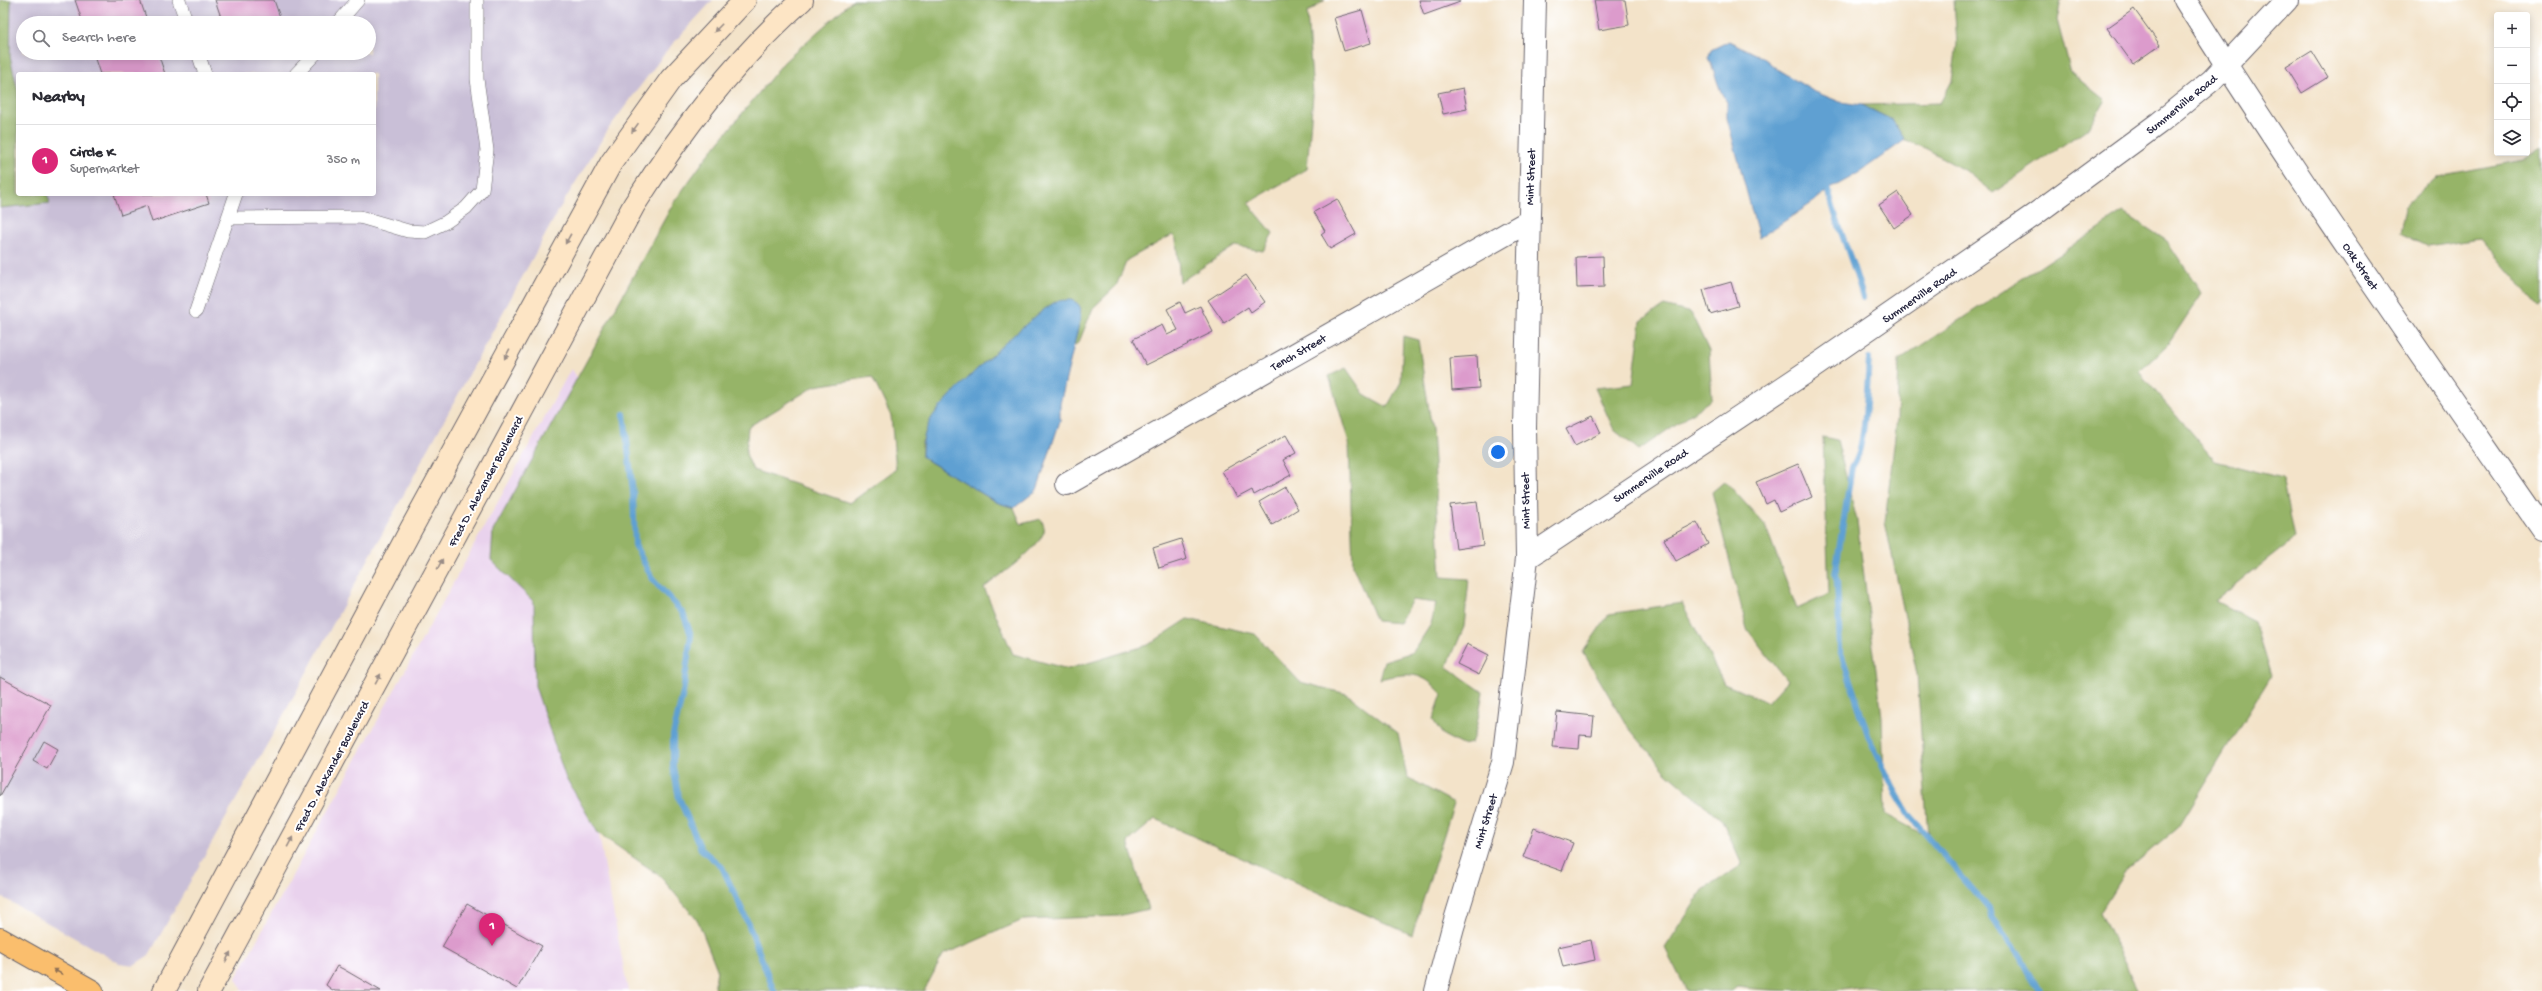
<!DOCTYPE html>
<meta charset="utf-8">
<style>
:root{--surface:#fff;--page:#f2f2f3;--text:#2b2b33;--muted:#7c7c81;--line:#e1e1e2;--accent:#db2777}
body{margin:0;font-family:"Gochi Hand",sans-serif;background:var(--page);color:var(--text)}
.controls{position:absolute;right:12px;top:12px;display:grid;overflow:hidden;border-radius:4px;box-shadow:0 2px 10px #0003}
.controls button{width:36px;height:36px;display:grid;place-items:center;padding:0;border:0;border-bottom:1px solid var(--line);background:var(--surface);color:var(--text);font:20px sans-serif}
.you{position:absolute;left:1498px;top:452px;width:14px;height:14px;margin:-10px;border:3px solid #fff;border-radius:50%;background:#1a73e8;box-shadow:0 0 0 6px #1a73e833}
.badge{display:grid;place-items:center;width:26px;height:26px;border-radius:50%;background:var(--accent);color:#fff;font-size:13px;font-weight:700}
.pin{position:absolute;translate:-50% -33px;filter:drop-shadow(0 1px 2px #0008)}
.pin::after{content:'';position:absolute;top:21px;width:14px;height:12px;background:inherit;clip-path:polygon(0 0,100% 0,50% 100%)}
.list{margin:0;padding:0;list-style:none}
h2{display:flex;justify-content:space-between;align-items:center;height:52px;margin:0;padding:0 16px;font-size:17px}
h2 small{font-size:13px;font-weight:400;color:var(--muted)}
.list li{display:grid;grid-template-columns:26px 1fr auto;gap:12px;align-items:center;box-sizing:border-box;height:72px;padding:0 16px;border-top:1px solid var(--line)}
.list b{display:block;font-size:15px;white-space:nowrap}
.list p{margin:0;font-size:13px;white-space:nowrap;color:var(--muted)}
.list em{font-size:13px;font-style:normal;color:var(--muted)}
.icon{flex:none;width:22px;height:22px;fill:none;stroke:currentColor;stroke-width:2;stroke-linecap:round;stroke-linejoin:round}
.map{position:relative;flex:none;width:2542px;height:991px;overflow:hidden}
.search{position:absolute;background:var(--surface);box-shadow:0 2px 10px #0003;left:16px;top:16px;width:360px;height:44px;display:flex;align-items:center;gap:10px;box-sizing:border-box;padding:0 14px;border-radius:22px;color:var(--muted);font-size:15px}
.panel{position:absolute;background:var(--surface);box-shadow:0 2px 10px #0003;left:16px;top:72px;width:360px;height:124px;border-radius:4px}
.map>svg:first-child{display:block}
.built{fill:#e9d2ed}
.industrial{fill:#c9bfd7;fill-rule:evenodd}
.forest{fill:#96b467;stroke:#5c6b51;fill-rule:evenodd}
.water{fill:#5ea0d2;stroke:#406186}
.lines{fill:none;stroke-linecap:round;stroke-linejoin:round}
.stream{stroke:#5ea0d2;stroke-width:6}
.building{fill:#dc9bcc}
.lane-casing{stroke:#6b666d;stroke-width:14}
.street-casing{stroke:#6b666d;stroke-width:24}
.secondary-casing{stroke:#6b666d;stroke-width:24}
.highway-casing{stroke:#6b666d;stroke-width:24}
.lane{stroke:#fff;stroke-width:13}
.street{stroke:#fff;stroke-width:22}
.secondary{stroke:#fde5c5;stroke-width:22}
.highway{stroke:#fabe6d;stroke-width:22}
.oneway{fill:#9a8d87}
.oneway2{fill:#8e7054}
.labels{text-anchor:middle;stroke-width:4;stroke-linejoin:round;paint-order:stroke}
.street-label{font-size:12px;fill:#22223b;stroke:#fff}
</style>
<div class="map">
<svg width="2542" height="991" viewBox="0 0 2542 991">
<rect width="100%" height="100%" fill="#fff"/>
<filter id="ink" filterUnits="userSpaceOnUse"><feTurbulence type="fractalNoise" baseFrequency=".025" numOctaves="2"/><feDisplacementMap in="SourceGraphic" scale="8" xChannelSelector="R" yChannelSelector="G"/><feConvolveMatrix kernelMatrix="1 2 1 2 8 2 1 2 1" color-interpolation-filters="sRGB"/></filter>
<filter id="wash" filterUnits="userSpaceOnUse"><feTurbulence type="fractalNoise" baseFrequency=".012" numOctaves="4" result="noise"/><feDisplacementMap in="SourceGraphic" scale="16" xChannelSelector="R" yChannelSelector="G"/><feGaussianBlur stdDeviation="0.9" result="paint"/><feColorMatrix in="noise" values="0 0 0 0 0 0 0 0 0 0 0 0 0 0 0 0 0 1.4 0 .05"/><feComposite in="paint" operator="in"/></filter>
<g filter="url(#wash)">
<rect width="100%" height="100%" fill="#f3e3c9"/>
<path class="built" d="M 571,369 L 656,483 L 546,549 L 628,991 L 243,991 L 236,978 Z"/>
<path class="industrial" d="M 0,0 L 713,0 L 668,49 L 609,128 L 561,206 L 278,725 L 149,955 L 134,965 L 119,963 L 0,896 ZM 23,23 L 369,23 L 369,53 L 23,53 ZM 18,74 L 374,74 L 374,194 L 18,194 Z"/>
<path class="forest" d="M 0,0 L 11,0 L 10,57 L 18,92 L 18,194 L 47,194 L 50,203 L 0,208 Z
M 853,0 L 1325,0 L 1307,13 L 1313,94 L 1307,169 L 1248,203 L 1273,233 L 1263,251 L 1235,246 L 1180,282 L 1176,239 L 1172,235 L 1127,260 L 1116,286 L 1093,308 L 1079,342 L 1074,346 L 1081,308 L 1055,302 L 982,364 L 932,418 L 922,442 L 922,457 L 996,502 L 1014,508 L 1021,524 L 1041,519 C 1043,524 1046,529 1043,534 C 1034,553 1000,574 984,588 L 1013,654 L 1068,669 L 1148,645 L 1188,619 L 1255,634 L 1300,682 L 1347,694 L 1398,733 L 1407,777 L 1454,803 L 1412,935 L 1155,819 L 1128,842 L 1148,909 L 1118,916 L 1023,920 L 943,955 L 924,991 L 714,991 L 717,969 L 698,921 L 659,875 L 598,833 L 565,776 L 535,686 L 534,602 L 491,560 L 493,531 L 674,202 L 705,159 L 784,62 ZM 872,377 L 891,416 L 896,469 L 850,503 L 753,470 L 746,454 L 748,427 L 815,386 Z
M 1954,0 L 2061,0 L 2057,20 L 2071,73 L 2105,100 L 2088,128 L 1993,193 L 1967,172 L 1927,149 L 1905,140 L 1892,120 L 1862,105 L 1940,103 L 1952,81 L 1957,44 Z
M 2542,148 L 2542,305 L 2539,307 L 2480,238 L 2427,246 L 2400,233 L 2405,207 L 2438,176 L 2523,160 Z
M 2123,212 L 2167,241 L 2202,293 L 2169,343 L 2139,372 L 2215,461 L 2282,478 L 2294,539 L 2215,601 L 2254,621 L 2271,676 L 2179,826 L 2124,873 L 2100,912 L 2138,991 L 1882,991 C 1862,982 1848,990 1827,991 C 1797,991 1767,991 1737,987 L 1732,991 L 1687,991 L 1665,948 L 1703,890 L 1742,865 L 1722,820 L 1667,773 L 1627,726 L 1583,652 L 1609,614 L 1682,603 L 1724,684 L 1768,702 L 1787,681 L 1747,629 L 1712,492 L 1725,481 L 1765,525 L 1797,609 L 1829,594 L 1823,437 L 1837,440 L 1857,521 L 1882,717 L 1885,814 L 1928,837 L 1917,674 L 1885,522 L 1897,419 L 1899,360 Z
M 1664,306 L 1691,313 L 1709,351 L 1712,399 L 1639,450 L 1614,430 L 1595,388 L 1633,384 L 1641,321 Z
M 1403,336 L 1418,340 L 1432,429 L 1441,577 L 1469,579 L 1464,627 L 1447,667 L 1483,692 L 1476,729 L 1471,743 L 1462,745 L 1443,735 L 1433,720 L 1442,694 C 1421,670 1409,673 1379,679 L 1384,661 L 1413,652 L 1431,624 L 1436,603 L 1412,600 L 1399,623 L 1376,621 L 1353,567 L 1349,443 L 1329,376 L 1346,368 L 1364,394 L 1387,407 L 1401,382 Z"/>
<path class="water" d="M 1729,41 L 1765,59 L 1777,69 L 1813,91 L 1840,102 L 1862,105 L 1892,120 L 1905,140 L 1857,174 L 1828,190 L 1812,203 L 1759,238 L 1727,118 L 1727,102 C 1718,91 1716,72 1708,58 L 1711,50 Z
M 1071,300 C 1082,304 1081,309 1080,320 L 1060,404 L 1060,421 L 1037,490 L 1014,508 L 996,502 L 922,457 C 922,443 924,432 931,419 C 940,402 1039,308 1056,302 C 1060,300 1066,300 1071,300 Z"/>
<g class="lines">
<path class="stream" d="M 1827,181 C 1834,222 1853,258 1863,298
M 1869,359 C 1867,382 1866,452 1852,467 L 1835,575 L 1837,581 L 1840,650 L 1869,738 L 1894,789 L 1910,816 L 1989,909 L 1991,917 L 2021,957 L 2039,991
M 624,414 L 633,493 L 635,545 L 653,580 L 683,613 L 691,635 L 683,693 L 673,735 L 673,767 L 679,798 L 701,849 L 722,867 L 746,918 L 774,991"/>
</g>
<g id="blocks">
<path class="building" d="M 75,0 L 140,0 L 148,23 L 83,23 Z
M 215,0 L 274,0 L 282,23 L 223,23 Z
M 1419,0 L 1459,0 L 1460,2 L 1424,15 Z
M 1594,0 L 1625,0 L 1629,25 L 1599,30 Z
M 2134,9 L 2160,45 L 2133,64 L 2107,28 Z
M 1362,10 L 1371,43 L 1344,51 L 1334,18 Z
M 2312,51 L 2328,77 L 2302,93 L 2286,67 Z
M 93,53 L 158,53 L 165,74 L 100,74 Z
M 1463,88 L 1467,109 L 1443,114 L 1438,93 Z
M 1898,192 L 1913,215 L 1894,228 L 1879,205 Z
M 114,194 L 206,194 L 209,203 L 152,222 L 147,206 L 121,215 Z
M 1337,199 L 1356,234 L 1330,249 L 1321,234 L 1325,231 L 1314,212 Z
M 1603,256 L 1604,287 L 1577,288 L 1576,257 Z
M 1246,275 L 1265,302 L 1251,312 L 1248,307 L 1224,323 L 1208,300 Z
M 1731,282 L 1738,306 L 1710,314 L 1703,290 Z
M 1180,302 L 1185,313 L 1200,306 L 1213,332 L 1146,365 L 1133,339 L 1162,325 L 1167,335 L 1178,330 L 1167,309 Z
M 1477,356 L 1479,388 L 1452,390 L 1450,358 Z
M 1593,416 L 1601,433 L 1575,446 L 1566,429 Z
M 1286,435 L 1296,453 L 1283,460 L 1291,475 L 1254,495 L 1252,490 L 1237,498 L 1222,471 Z
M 1798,464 L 1812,497 L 1779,512 L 1774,500 L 1766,504 L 1756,482 Z
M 1285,487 L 1298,509 L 1272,525 L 1259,502 Z
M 1477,502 L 1483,545 L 1456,549 L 1450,505 Z
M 1697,522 L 1708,544 L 1676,561 L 1664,539 Z
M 1181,539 L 1187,559 L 1159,568 L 1153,548 Z
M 1467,644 L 1489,655 L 1479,675 L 1457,664 Z
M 0,677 L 51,705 L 0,796 Z
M 1557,712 L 1594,716 L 1592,736 L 1580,735 L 1579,749 L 1553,747 Z
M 44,741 L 58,749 L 47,769 L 33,761 Z
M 1534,828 L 1573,843 L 1562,871 L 1523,857 Z
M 467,904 L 542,946 L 517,989 L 442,947 Z
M 1591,940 L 1595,960 L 1563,967 L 1558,947 Z
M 337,966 L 343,969 L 381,991 L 335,991 L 331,989 L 326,985 Z"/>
</g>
</g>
<g filter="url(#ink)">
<use href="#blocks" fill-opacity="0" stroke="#6b666d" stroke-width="1"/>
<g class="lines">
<defs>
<path id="lane" d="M 179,0 L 187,23
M 338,23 L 358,0
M 198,53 L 205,74
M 296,74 L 316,53
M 228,218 L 360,217 L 408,231 L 425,232 L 446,222 L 466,208 L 482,190 L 487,150 L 477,79 L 477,0
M 196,311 L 236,194"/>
<path id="street" d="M 2185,0 C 2298,180 2421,354 2542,529
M 1067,484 L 1529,221
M 1527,558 L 1802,375 L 2034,215 L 2159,123 L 2212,80 L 2287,0
M 1436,991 L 1453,927 L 1503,762 L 1527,558 L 1525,427 L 1535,0"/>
<path id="secondary" d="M 164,991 L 411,529 L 611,163 L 671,79 L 745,0
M 209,991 L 634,205 C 682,130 735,60 802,0"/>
<path id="highway" d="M 0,939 L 92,991"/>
</defs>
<use href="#lane" class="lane-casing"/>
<use href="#street" class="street-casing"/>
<use href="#secondary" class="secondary-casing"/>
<use href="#highway" class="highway-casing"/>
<use href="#lane" class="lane"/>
<use href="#street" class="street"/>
<use href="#secondary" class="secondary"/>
<use href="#highway" class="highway"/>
</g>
<defs><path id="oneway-solid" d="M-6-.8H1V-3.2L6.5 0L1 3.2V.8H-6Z"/></defs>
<g class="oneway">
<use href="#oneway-solid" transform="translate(718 28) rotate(134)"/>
<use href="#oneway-solid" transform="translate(635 128) rotate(125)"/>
<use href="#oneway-solid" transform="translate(568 239) rotate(119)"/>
<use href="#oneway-solid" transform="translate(507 354) rotate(118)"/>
<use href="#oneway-solid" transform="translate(440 564) rotate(-62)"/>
<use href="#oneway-solid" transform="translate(378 679) rotate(-62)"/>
<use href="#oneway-solid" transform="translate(290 842) rotate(-62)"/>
<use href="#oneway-solid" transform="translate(228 957) rotate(-62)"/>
</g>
<use class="oneway2" href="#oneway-solid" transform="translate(58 972) rotate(-151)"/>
</g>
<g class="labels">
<g class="street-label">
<text transform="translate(2181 104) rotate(-39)" y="4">Summerville Road</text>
<text transform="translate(1530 177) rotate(-88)" y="4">Mint Street</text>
<text transform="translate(2361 266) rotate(56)" y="4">Oak Street</text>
<text transform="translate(1919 295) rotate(-35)" y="4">Summerville Road</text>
<text transform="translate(1298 352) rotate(-30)" y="4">Tench Street</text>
<text transform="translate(1650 475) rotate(-34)" y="4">Summerville Road</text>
<text transform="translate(485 481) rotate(-62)" y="4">Fred D. Alexander Boulevard</text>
<text transform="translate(1525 501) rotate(-91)" y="4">Mint Street</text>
<text transform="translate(331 766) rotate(-62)" y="4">Fred D. Alexander Boulevard</text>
<text transform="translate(1485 821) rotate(-73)" y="4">Mint Street</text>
</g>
</g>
</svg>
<div class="controls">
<button>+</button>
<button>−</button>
<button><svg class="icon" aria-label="locate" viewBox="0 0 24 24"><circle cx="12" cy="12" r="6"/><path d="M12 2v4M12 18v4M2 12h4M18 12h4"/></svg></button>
<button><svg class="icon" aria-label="layers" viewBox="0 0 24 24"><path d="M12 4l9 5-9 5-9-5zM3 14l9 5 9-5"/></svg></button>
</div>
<div class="you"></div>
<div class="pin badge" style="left:492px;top:946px">1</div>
<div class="search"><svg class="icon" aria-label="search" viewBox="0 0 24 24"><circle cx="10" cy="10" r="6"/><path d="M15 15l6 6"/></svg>Search here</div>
<section class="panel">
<h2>Nearby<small></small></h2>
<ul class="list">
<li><span class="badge">1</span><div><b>Circle K</b><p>Supermarket</p></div><em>350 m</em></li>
</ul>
</section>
</div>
